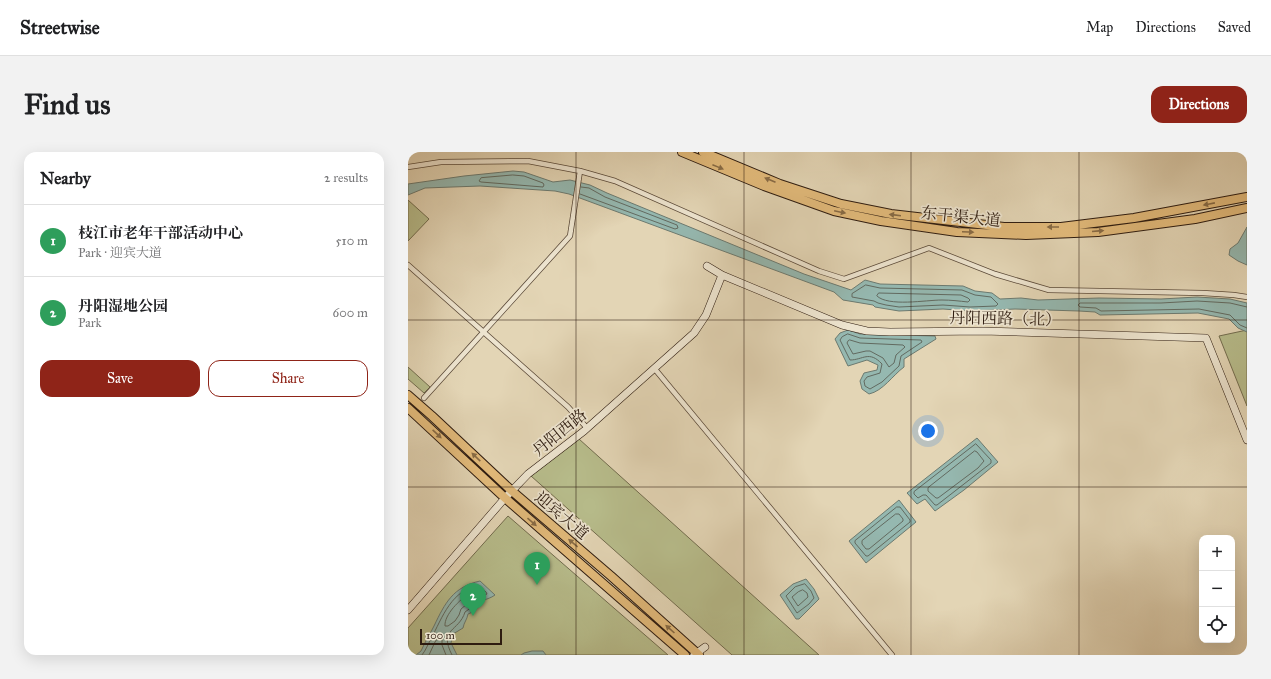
<!DOCTYPE html>
<meta charset="utf-8">
<style>
:root{--surface:#fff;--page:#f2f2f2;--text:#202124;--muted:#757577;--line:#e0e0e0;--accent:#8f2418}
body{margin:0;font-family:"IM FELL Great Primer","Noto Serif SC",serif;background:var(--page);color:var(--text)}
.controls{position:absolute;right:12px;bottom:12px;display:grid;overflow:hidden;border-radius:8px;box-shadow:0 4px 16px #0002}
.controls button{width:36px;height:36px;display:grid;place-items:center;padding:0;border:0;border-bottom:1px solid var(--line);background:var(--surface);color:var(--text);font:20px sans-serif}
.scale{position:absolute;left:12px;bottom:10px;width:82px;box-sizing:border-box;padding-left:4px;border:2px solid #2e1c10;border-top:0;font-size:11px;line-height:14px;white-space:nowrap;color:#2e1c10;-webkit-text-stroke:3px #ede4cf;paint-order:stroke}
.you{position:absolute;left:520px;top:279px;width:14px;height:14px;margin:-10px;border:3px solid #fff;border-radius:50%;background:#1a73e8;box-shadow:0 0 0 6px #1a73e833}
.badge{display:grid;place-items:center;width:26px;height:26px;border-radius:50%;background:var(--accent);color:#fff;font-size:13px;font-weight:700}
.pin{position:absolute;translate:-50% -33px;filter:drop-shadow(0 1px 2px #0008)}
.pin::after{content:'';position:absolute;top:21px;width:14px;height:12px;background:inherit;clip-path:polygon(0 0,100% 0,50% 100%)}
.list{margin:0;padding:0;list-style:none}
h2{display:flex;justify-content:space-between;align-items:center;height:52px;margin:0;padding:0 16px;font-size:17px}
h2 small{font-size:13px;font-weight:400;color:var(--muted)}
.list li{display:grid;grid-template-columns:26px 1fr auto;gap:12px;align-items:center;box-sizing:border-box;height:72px;padding:0 16px;border-top:1px solid var(--line)}
.list b{display:block;font-size:15px;white-space:nowrap}
.list p{margin:0;font-size:13px;white-space:nowrap;color:var(--muted)}
.list em{font-size:13px;font-style:normal;color:var(--muted)}
.actions{display:flex;gap:8px;padding:12px 16px}
.actions a{flex:1;padding:9px 0;border:1px solid var(--accent);border-radius:12px;text-align:center;font-size:14px;color:var(--accent)}
.actions .main{background:var(--accent);color:#fff}
.icon{flex:none;width:22px;height:22px;fill:none;stroke:currentColor;stroke-width:2;stroke-linecap:round;stroke-linejoin:round}
.map{position:relative;flex:none;width:839px;height:503px;overflow:hidden;border-radius:12px}
header{display:flex;align-items:center;gap:24px;box-sizing:border-box;height:56px;padding:0 20px;background:var(--surface);border-bottom:1px solid var(--line)}
header strong{font-size:19px}
nav{display:flex;gap:22px;margin-inline-start:auto;font-size:14px}
.intro{display:flex;align-items:center;justify-content:space-between;box-sizing:border-box;height:96px;padding:0 24px}
h1{margin:0;font-size:28px}
.button{padding:10px 18px;border-radius:12px;background:var(--accent);color:#fff;font-size:14px;font-weight:700}
main{display:flex;gap:24px;padding:0 24px}
aside{flex:1;background:var(--surface);border-radius:12px;box-shadow:0 4px 16px #0002}
.map>svg:first-child{display:block}
.green{fill:#b7bc8b;stroke:#726c4e}
.water{fill:#95b8b0;stroke:#6c7a70}
.lines{fill:none;stroke-linecap:round;stroke-linejoin:round}
.shore{stroke:#626a60;stroke-width:1}
.street-casing{stroke:#5b4a39;stroke-width:6}
.secondary-casing{stroke:#2e1c10;stroke-width:8}
.primary-casing{stroke:#2e1c10;stroke-width:10}
.street{stroke:#ede4cf;stroke-width:4.5}
.secondary{stroke:#ede4cf;stroke-width:7}
.primary{stroke:#e2ba7a;stroke-width:8}
.oneway{fill:#886b45}
.grid{fill:none;stroke:#2e1c10;stroke-width:1;stroke-opacity:0.55}
.labels{text-anchor:middle;stroke-width:3.5;stroke-linejoin:round;paint-order:stroke}
.street-label{font-size:16px;fill:#2e1c10;stroke:#ede4cf}
</style>
<header>
<strong>Streetwise</strong>
<nav><a>Map</a><a>Directions</a><a>Saved</a></nav>
</header>
<div class="intro"><h1>Find us</h1><a class="button">Directions</a></div>
<main>
<aside>
<h2>Nearby<small>2 results</small></h2>
<ul class="list">
<li><span class="badge" style="background:#2e9e5b">1</span><div><b>枝江市老年干部活动中心</b><p>Park · 迎宾大道</p></div><em>510 m</em></li>
<li><span class="badge" style="background:#2e9e5b">2</span><div><b>丹阳湿地公园</b><p>Park</p></div><em>600 m</em></li>
</ul>
<div class="actions"><a class="main">Save</a><a>Share</a></div>
</aside>
<div class="map">
<svg width="839" height="503" viewBox="0 0 839 503">
<rect width="100%" height="100%" fill="#e3d5b5"/>
<filter id="stains"><feTurbulence type="fractalNoise" baseFrequency=".005" numOctaves="4"/><feColorMatrix values="0 0 0 0 .2 0 0 0 0 .09 0 0 0 0 .02 0 0 0 .5 -.17"/></filter>
<radialGradient id="worn" r=".72"><stop offset=".6" stop-color="#630" stop-opacity="0"/><stop offset="1" stop-color="#630" stop-opacity=".3"/></radialGradient>
<path class="green" d="M 0,48 L 21,67 L 0,89 Z
M 839,178 L 839,254 L 811,184 Z
M 0,215 L 22,235 L 16,241 L 0,227 Z
M 171,287 L 411,503 L 324,503 L 123,324 Z
M 100,364 L 260,503 L 0,503 L 0,476 Z"/>
<path class="water" d="M 105,19 L 116,20 L 145,30 L 162,28 L 182,33 L 199,41 L 396,122 L 443,138 L 457,128 L 472,132 L 555,134 L 567,139 L 584,141 L 592,147 L 613,146 L 630,148 L 691,146 L 753,147 L 789,145 L 822,147 L 839,151 L 839,180 L 830,176 L 821,167 L 790,161 L 692,163 L 687,160 L 671,159 L 607,157 L 562,159 L 535,157 L 491,159 L 467,155 L 465,153 L 435,148 L 426,140 L 161,42 L 147,39 L 72,34 L 17,36 L 0,43 L 0,32 L 56,24 Z
M 839,75 L 839,113 L 830,109 L 821,103 L 822,97 L 830,91 Z
M 440,178 L 452,182 L 527,184 L 528,187 L 496,207 L 496,215 C 485,223 475,239 461,242 L 454,237 L 452,229 L 456,221 L 469,218 L 470,213 L 459,208 L 440,214 L 427,187 L 432,181 Z
M 569,286 L 590,310 L 556,338 L 527,359 L 517,347 L 509,352 L 499,341 Z
M 491,348 L 508,370 L 458,411 L 441,389 Z
M 398,427 L 406,437 L 411,447 L 391,467 L 388,467 L 372,443 L 385,432 Z
M 72,429 L 87,443 C 79,449 71,446 67,459 L 60,462 C 59,468 56,470 55,476 L 45,482 L 43,491 L 49,503 L 8,503 L 13,499 C 17,490 22,482 26,474 C 37,451 45,435 72,429 Z
M 124,499 L 135,499 L 138,503 L 113,503 L 116,501 Z"/>
<g class="lines">
<path class="shore" d="M 105,23 L 116,24 L 135,31 L 136,33 L 135,35 L 73,30 L 71,29 L 73,26 Z
M 172,42 L 267,77 L 270,76 L 269,73 L 197,45 L 181,36 L 173,35
M 458,133 L 472,136 L 554,138 L 567,143 L 583,145 L 590,152 L 588,154 L 562,155 L 535,153 L 491,155 L 478,153 L 470,151 L 466,149 L 444,145 L 444,142 Z
M 471,141 L 553,143 L 560,146 L 562,148 L 560,150 C 551,149 543,148 534,148 C 518,148 480,155 469,144 Z
M 839,155 L 822,151 L 789,149 L 753,151 L 672,151 L 670,153 L 672,155 L 688,156 L 693,159 L 791,157 L 822,163 L 832,173 L 839,176
M 440,182 L 452,186 L 513,188 L 514,190 L 493,204 L 491,214 L 474,230 L 462,237 L 457,234 L 456,229 L 459,225 L 472,221 L 474,212 C 461,198 455,208 442,208 L 432,188 L 434,185 Z
M 442,188 L 452,191 L 495,193 L 497,195 L 488,203 L 486,211 L 481,215 L 475,206 L 462,199 L 458,199 L 445,202 L 439,191 L 440,189 Z
M 568,292 L 583,308 L 583,311 L 529,353 L 527,353 L 518,343 L 515,343 L 510,346 L 506,342 L 506,340 Z
M 567,299 L 569,300 L 576,309 L 570,316 L 530,346 L 528,346 L 520,339 L 520,336 Z
M 489,355 L 492,355 L 502,368 L 502,370 L 460,404 L 458,404 L 447,391 L 447,389 Z
M 488,362 L 491,362 L 495,367 L 495,369 L 461,397 L 458,397 L 454,392 L 454,389 Z
M 397,432 L 403,439 L 406,446 L 401,452 L 389,461 L 378,444 L 387,435 Z
M 395,438 L 399,441 L 400,445 L 390,454 L 384,445 L 390,440 Z
M 61,442 L 63,442 L 64,445 L 59,452 L 53,457 L 51,463 L 47,469 L 40,474 L 37,474 C 36,463 52,447 61,442 Z
M 14,503 C 18,498 20,492 23,487 C 34,466 44,436 72,434 L 78,440 L 79,442 L 68,447 L 64,455 L 57,460 C 51,480 30,476 44,503
M 21,503 L 27,490 L 32,483 L 34,484 L 34,493 L 38,503"/>
<defs>
<path id="street" d="M 0,15 L 33,10 L 120,9 L 172,19 L 207,29 L 411,119 L 436,127 L 521,96 L 587,122 L 641,138 L 795,141 L 826,143 L 839,145
M 0,113 L 160,255 L 179,276
M 246,216 L 484,503
M 16,246 L 162,84 L 172,19"/>
<path id="secondary" d="M 299,114 L 314,123 L 434,173 L 459,179 L 482,180 L 575,179 L 798,186 L 839,288
M 0,458 L 97,346 L 120,322 L 176,279 L 286,181 L 298,163 L 314,123
M 286,503 L 297,495"/>
<path id="primary" d="M 274,0 L 356,34 L 426,59 L 473,69 L 549,80 L 618,83 L 690,80 L 787,67 L 839,56
M 295,0 L 372,32 L 433,52 L 483,62 L 596,75 L 653,75 L 726,66 L 839,45
M 0,243 L 24,264 L 104,339 L 203,424 L 291,503
M 0,256 L 97,346 L 277,503"/>
</defs>
<use href="#street" class="street-casing"/>
<use href="#secondary" class="secondary-casing"/>
<use href="#primary" class="primary-casing"/>
<use href="#street" class="street"/>
<use href="#secondary" class="secondary"/>
<use href="#primary" class="primary"/>
</g>
<defs><path id="oneway-solid" d="M-6-.8H1V-3.2L6.5 0L1 3.2V.8H-6Z"/></defs>
<g class="oneway">
<use href="#oneway-solid" transform="translate(310 15) rotate(22)"/>
<use href="#oneway-solid" transform="translate(362 28) rotate(-157)"/>
<use href="#oneway-solid" transform="translate(801 52) rotate(169)"/>
<use href="#oneway-solid" transform="translate(432 60) rotate(12)"/>
<use href="#oneway-solid" transform="translate(487 63) rotate(-173)"/>
<use href="#oneway-solid" transform="translate(645 75) rotate(-180)"/>
<use href="#oneway-solid" transform="translate(690 79) rotate(-5)"/>
<use href="#oneway-solid" transform="translate(560 80) rotate(3)"/>
<use href="#oneway-solid" transform="translate(29 282) rotate(43)"/>
<use href="#oneway-solid" transform="translate(68 305) rotate(-136)"/>
<use href="#oneway-solid" transform="translate(124 370) rotate(41)"/>
<use href="#oneway-solid" transform="translate(165 391) rotate(-140)"/>
<use href="#oneway-solid" transform="translate(262 477) rotate(-138)"/>
</g>
<path class="grid" d="M 168,0 L 168,503M 336,0 L 336,503M 503,0 L 503,503M 671,0 L 671,503M 0,168 L 839,168M 0,335 L 839,335"/>
<g class="labels">
<g class="street-label">
<text transform="translate(553 64) rotate(6)" y="6">东干渠大道</text>
<text transform="translate(597 166) rotate(1)" y="6">丹阳西路（北）</text>
<text transform="translate(151 280) rotate(-39)" y="6">丹阳西路</text>
<text transform="translate(154 363) rotate(40)" y="6">迎宾大道</text>
</g>
</g>
<rect width="100%" height="100%" filter="url(#stains)"/>
<rect width="100%" height="100%" fill="url(#worn)"/>
</svg>
<div class="controls">
<button>+</button>
<button>−</button>
<button><svg class="icon" aria-label="locate" viewBox="0 0 24 24"><circle cx="12" cy="12" r="6"/><path d="M12 2v4M12 18v4M2 12h4M18 12h4"/></svg></button>
</div>
<div class="scale">100 m</div>
<div class="you"></div>
<div class="pin badge" style="left:129px;top:433px;background:#2e9e5b">1</div>
<div class="pin badge" style="left:65px;top:464px;background:#2e9e5b">2</div>
</div>
</main>
